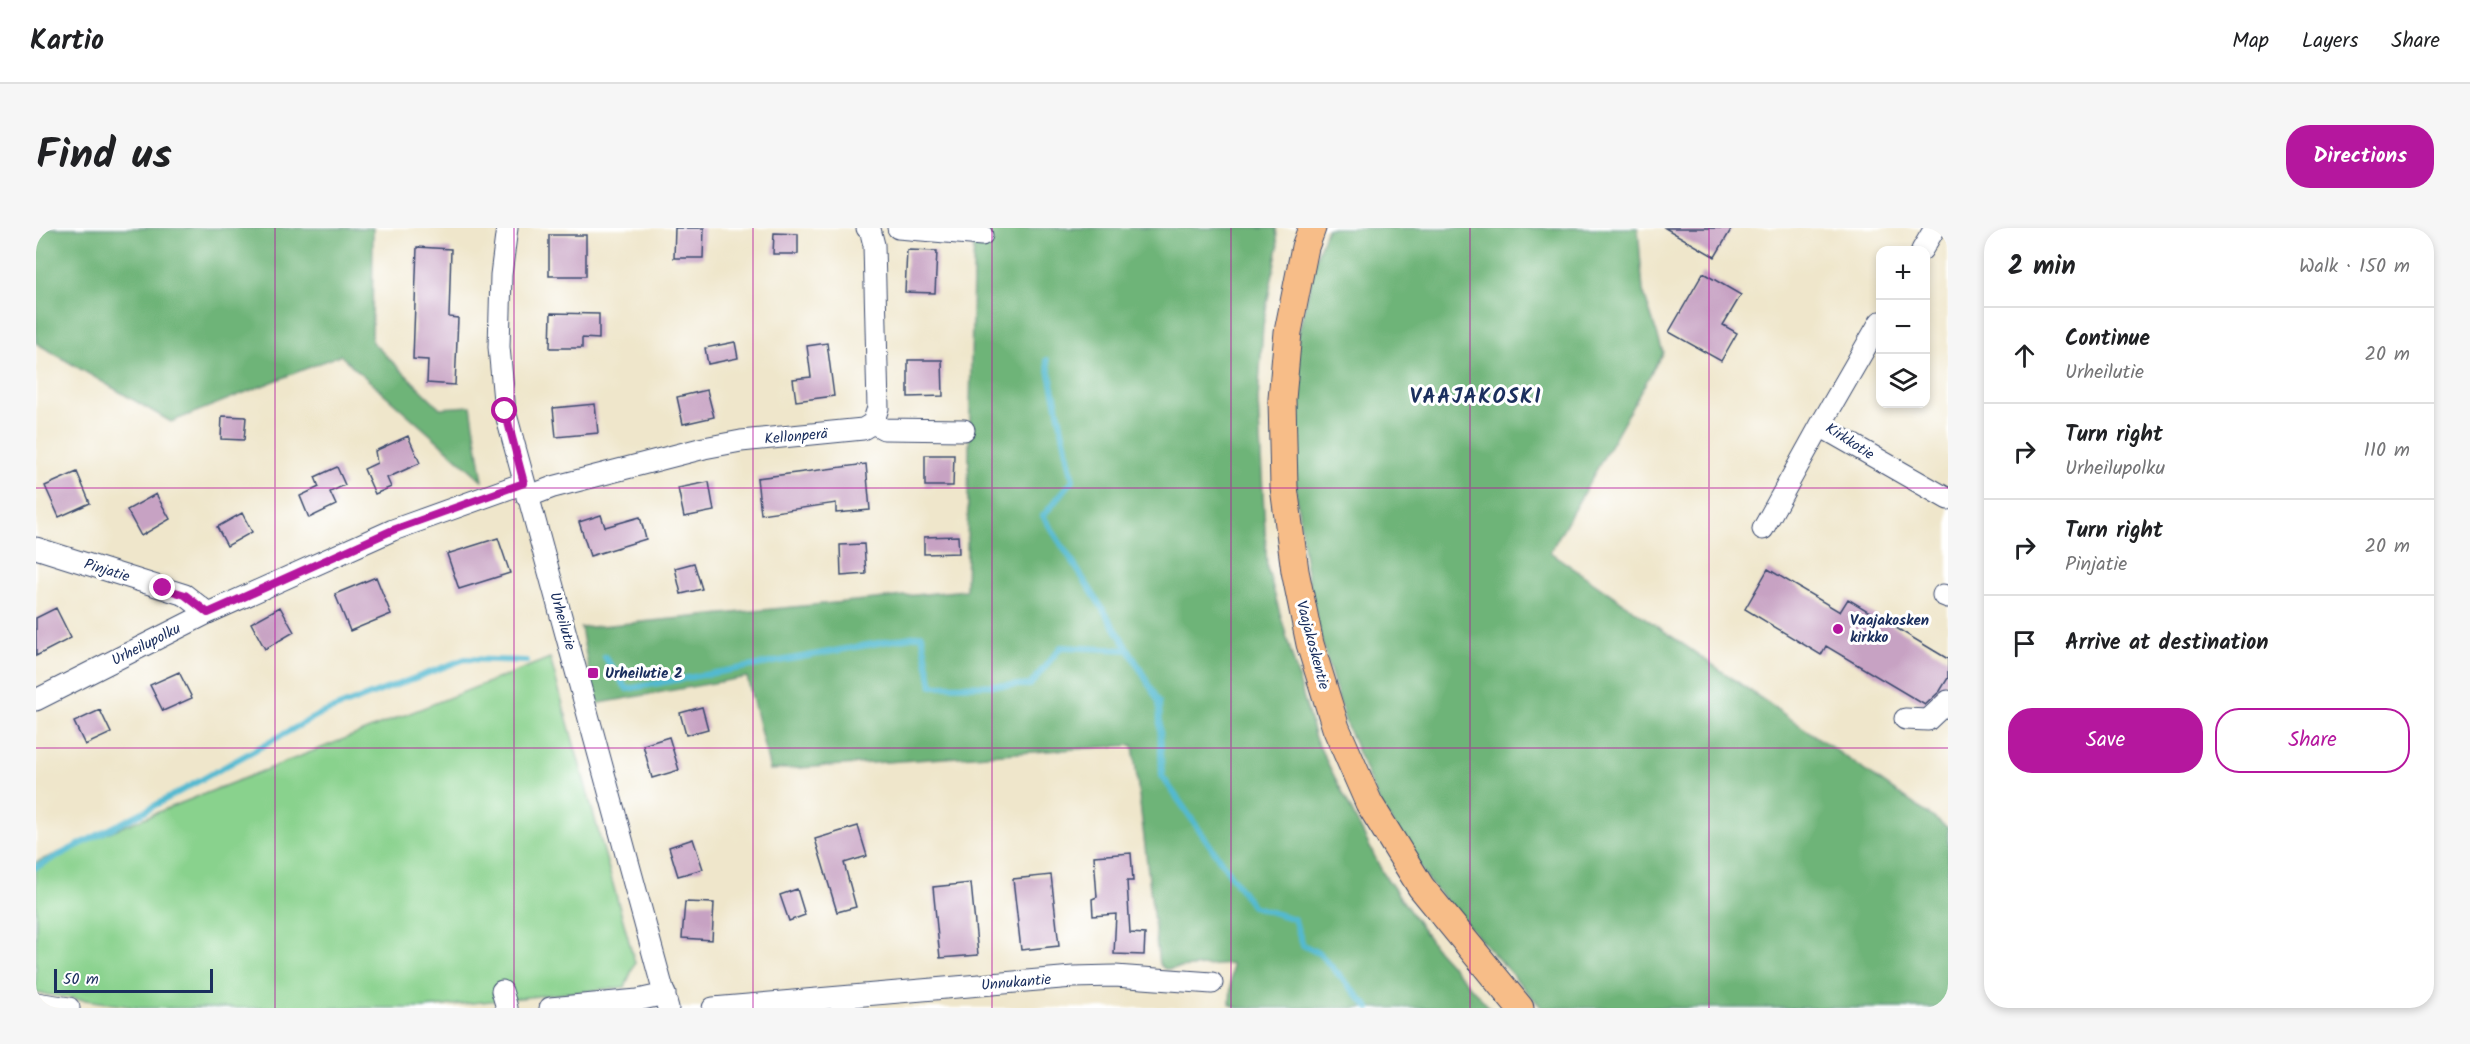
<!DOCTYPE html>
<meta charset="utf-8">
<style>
:root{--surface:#fff;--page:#f6f6f6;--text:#202124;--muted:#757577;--line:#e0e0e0;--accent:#b5179e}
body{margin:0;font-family:Kalam,sans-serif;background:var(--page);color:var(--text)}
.controls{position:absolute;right:18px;top:18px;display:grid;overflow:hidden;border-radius:12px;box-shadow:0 3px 9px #0003}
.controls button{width:54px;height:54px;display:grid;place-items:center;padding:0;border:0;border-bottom:2px solid var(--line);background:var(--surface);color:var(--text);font:30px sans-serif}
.scale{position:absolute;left:18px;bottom:15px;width:159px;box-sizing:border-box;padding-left:6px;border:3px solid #1b2f5e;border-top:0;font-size:16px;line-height:21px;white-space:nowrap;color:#1b2f5e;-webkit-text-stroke:4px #fff;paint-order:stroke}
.stop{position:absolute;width:18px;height:18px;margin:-14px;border:4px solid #b5179e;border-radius:50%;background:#fff}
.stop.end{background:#b5179e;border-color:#fff;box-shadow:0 2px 6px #0008}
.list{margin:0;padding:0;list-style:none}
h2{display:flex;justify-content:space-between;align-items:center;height:78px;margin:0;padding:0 24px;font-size:26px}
h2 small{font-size:20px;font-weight:400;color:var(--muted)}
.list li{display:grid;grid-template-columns:39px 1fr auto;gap:18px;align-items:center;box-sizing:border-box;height:96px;padding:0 24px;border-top:2px solid var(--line)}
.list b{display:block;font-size:22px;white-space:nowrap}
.list p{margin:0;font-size:20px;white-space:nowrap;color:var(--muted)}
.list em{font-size:20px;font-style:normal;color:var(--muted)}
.actions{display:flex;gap:12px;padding:18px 24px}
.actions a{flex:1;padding:14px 0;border:2px solid var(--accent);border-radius:24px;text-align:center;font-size:21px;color:var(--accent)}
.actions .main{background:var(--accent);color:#fff}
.icon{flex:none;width:33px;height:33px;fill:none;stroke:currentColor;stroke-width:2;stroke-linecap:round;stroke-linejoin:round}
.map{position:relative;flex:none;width:1912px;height:780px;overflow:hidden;border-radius:24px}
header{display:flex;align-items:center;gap:36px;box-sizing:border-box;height:84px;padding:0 30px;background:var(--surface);border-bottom:2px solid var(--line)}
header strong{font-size:28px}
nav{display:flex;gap:33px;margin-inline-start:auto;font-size:21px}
.intro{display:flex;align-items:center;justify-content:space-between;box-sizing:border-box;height:144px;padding:0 36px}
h1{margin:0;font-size:42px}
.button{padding:15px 27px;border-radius:24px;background:var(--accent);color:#fff;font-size:21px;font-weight:700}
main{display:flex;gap:36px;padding:0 36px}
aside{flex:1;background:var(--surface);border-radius:24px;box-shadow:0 3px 9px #0003}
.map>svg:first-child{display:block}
.green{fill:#89d28d;stroke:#528076;stroke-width:1.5}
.forest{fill:#6eb478;stroke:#44726b;stroke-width:1.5}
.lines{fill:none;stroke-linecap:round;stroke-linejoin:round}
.stream{stroke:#52b9d0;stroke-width:6}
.building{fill:#c7a2c3}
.minor-casing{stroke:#3b4a6e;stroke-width:23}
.major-casing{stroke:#3b4a6e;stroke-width:29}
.minor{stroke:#fff;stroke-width:21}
.major{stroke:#f7bd88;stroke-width:27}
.route{stroke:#b5179e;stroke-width:8}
.grid{fill:none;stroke:#b5179e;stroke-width:1.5;stroke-opacity:0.55}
.poi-dot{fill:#b5179e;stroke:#fff;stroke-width:2}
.labels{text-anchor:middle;stroke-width:6;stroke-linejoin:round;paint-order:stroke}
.street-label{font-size:15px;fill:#1b2f5e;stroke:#fff}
.poi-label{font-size:15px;font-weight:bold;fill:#1b2f5e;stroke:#fff;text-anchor:start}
.district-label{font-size:21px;font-weight:bold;letter-spacing:1.5px;fill:#1b2f5e;stroke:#fff}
</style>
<header>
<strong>Kartio</strong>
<nav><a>Map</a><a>Layers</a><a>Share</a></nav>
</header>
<div class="intro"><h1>Find us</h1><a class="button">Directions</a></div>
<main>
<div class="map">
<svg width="1912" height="780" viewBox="0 0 1912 780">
<rect width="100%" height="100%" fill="#fff"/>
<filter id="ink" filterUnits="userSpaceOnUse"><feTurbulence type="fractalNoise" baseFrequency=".0167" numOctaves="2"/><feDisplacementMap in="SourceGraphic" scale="12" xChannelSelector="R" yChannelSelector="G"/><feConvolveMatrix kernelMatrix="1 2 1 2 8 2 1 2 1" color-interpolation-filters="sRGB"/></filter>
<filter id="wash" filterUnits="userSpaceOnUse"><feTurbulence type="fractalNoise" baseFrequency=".008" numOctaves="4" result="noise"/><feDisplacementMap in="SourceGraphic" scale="24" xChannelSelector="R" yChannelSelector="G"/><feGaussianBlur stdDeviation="1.35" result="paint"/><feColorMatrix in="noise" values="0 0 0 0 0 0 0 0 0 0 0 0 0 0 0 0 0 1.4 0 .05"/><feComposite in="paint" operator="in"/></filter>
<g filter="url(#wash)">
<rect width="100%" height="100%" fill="#efe6cb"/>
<path class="green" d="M 514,430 L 599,735 L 589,759 L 388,780 L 106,780 L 0,765 L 0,634 L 130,581 Z"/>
<path class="forest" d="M 0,0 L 337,0 L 336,114 L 404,180 L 435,178 L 447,253 L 304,127 L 135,194 L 0,115 Z
M 938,0 L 1240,0 L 1242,19 L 1227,97 L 1222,173 L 1231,339 L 1279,510 L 1347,645 L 1401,722 L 1454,780 L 1201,780 L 1194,776 L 1196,736 L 1129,741 L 1123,736 L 1097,517 L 734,542 L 711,449 L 559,476 L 545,400 L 930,362 Z
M 1291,0 L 1602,0 L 1607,63 L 1627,124 L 1514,324 L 1912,600 L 1912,780 L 1506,780 L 1394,655 L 1343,574 L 1310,496 L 1286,415 L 1270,339 L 1259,258 L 1257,172 L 1262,107 L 1282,24 Z"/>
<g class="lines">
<path class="stream" d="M 1011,132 L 1037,252 L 1007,288 L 1093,422
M 569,429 L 591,461 L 886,407 L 896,458 L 994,457 L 1025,419 L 1093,422 L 1123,474 L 1126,548 L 1216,678 L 1258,691 L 1267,717 L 1284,726 L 1333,780
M 0,639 L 107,584 L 284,486 L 429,431 L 491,433"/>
</g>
<g id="blocks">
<path class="building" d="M 639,0 L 668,0 L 667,30 L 638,30 Z
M 1629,0 L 1696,0 L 1679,29 Z
M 738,5 L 762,6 L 762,26 L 737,26 Z
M 513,7 L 550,7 L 550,48 L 513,48 Z
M 381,19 L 415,21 L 413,89 L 422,90 L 419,157 L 391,155 L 392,132 L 377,131 Z
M 871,22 L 901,23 L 899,65 L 869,64 Z
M 1667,45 L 1705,67 L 1687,97 L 1701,105 L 1685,133 L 1633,104 Z
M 515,85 L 563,86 L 563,111 L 546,110 L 546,120 L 514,120 Z
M 699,114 L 702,130 L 672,136 L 669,120 Z
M 791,115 L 798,168 L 760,173 L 757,151 L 775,149 L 771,118 Z
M 872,132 L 906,132 L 907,168 L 872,169 Z
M 671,162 L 678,189 L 647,196 L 641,169 Z
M 559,176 L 562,205 L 520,209 L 517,180 Z
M 186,188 L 210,189 L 208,212 L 185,211 Z
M 372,208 L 384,235 L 351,250 L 355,259 L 339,266 L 328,241 L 341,235 L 339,223 Z
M 889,227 L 918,227 L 917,258 L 889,258 Z
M 830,236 L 834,282 L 800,285 L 800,275 L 725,286 L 721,250 Z
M 301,239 L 309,257 L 294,264 L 300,277 L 273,290 L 264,268 L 283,259 L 279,249 Z
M 41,244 L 54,275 L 23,289 L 9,258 Z
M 673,254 L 678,283 L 648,289 L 642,260 Z
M 120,266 L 134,291 L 105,308 L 91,282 Z
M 206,285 L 216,304 L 191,318 L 181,299 Z
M 565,287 L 569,299 L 604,289 L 610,311 L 554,328 L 543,294 Z
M 922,308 L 923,325 L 888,326 L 888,309 Z
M 462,310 L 474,345 L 423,361 L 411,326 Z
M 828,316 L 830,346 L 805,348 L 804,317 Z
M 658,335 L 666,361 L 645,366 L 639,340 Z
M 1732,341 L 1804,384 L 1812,371 L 1912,431 L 1912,450 L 1904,463 L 1889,477 L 1790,418 L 1785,427 L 1709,381 Z
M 340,349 L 355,386 L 314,403 L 299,366 Z
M 244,379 L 258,404 L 229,421 L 215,395 Z
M 20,380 L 35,410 L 0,428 L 0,390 Z
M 143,444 L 156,470 L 127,483 L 114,457 Z
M 666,479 L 672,501 L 650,507 L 644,485 Z
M 64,482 L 75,505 L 49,517 L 38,494 Z
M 633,509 L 643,542 L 616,550 L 607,517 Z
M 822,598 L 831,628 L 808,635 L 820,679 L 801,684 L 779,611 Z
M 657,611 L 667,641 L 642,648 L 633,619 Z
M 1095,625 L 1097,653 L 1091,653 L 1094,705 L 1109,706 L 1108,727 L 1078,726 L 1080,686 L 1057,688 L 1056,671 L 1061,669 L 1058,628 Z
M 1015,647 L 1023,718 L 985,722 L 977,651 Z
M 935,655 L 942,727 L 904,730 L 897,659 Z
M 761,661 L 769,687 L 753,693 L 744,667 Z
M 649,674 L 678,675 L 676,712 L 646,710 Z"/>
</g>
</g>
<g filter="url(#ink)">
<use href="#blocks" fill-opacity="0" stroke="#3b4a6e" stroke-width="1.5"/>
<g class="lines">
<defs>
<path id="minor" d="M 471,0 L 465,47 L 463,119 L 469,183 L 632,780
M 862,0 L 946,7
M 1886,22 L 1899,0
M 1844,94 L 1784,198 L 1912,271
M 837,195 L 848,201 L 928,202
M 491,269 L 517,259 L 668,220 L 705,213 L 827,201 L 837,195 L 842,180 L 838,17 L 834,1 L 831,0
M 1727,301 L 1784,198
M 0,320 L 149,367 L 172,385
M 1907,367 L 1912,369
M 0,472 L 172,385 L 357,302 L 488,255
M 1869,491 L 1892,492 L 1912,473
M 466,763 L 471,780
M 0,775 L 33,780
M 514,780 L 602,772 L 629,766
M 677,780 L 1037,749 L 1079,748 L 1176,755"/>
<path id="major" d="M 1276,0 L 1269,19 L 1252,104 L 1246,171 L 1248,259 L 1259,343 L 1274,416 L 1300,500 L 1333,575 L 1385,659 L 1484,780"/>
</defs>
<use href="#minor" class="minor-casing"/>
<use href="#major" class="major-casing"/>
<use href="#minor" class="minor"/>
<use href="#major" class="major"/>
</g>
</g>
<g class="lines" filter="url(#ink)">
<path class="route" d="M 127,360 L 149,367 L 172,385 L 357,302 L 488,255 L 469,183"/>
</g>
<path class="grid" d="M 239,0 L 239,780M 478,0 L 478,780M 717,0 L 717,780M 956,0 L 956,780M 1195,0 L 1195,780M 1434,0 L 1434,780M 1673,0 L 1673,780M 0,260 L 1912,260M 0,520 L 1912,520"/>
<g class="poi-dot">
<circle cx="1802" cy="401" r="6"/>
<rect x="551" y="439" width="12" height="12" rx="3"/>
</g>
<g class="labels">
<g class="street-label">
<text transform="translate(760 208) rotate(-5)" y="5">Kellonperä</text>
<text transform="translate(1814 213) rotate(33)" y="5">Kirkkotie</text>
<text transform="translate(71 342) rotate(17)" y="5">Pinjatie</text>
<text transform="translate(527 393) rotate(74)" y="5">Urheilutie</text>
<text transform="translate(110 416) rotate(-27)" y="5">Urheilupolku</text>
<text transform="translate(1277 417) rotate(75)" y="5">Vaajakoskentie</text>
<text transform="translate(980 754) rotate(-5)" y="5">Unnukantie</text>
</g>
<g class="poi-label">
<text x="1814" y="397">Vaajakosken<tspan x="1814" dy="17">kirkko</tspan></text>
<text x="569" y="450">Urheilutie 2</text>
</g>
<g class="district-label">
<text x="1440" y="175">VAAJAKOSKI</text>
</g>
</g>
</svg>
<div class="controls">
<button>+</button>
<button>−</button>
<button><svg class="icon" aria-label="layers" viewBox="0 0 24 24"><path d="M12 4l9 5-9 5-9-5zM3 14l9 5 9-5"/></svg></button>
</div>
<div class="scale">50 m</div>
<div class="stop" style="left:469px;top:183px"></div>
<div class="stop end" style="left:127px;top:360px"></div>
</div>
<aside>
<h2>2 min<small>Walk · 150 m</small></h2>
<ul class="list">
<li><svg class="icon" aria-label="ahead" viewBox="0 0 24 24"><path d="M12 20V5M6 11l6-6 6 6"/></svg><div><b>Continue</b><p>Urheilutie</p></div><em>20 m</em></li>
<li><svg class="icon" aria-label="right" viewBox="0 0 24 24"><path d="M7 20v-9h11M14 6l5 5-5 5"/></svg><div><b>Turn right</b><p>Urheilupolku</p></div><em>110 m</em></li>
<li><svg class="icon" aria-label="right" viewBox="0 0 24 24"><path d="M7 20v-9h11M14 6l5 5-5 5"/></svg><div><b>Turn right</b><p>Pinjatie</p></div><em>20 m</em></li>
<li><svg class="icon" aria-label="arrive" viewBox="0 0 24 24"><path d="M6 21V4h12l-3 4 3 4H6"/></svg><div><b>Arrive at destination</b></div></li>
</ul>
<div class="actions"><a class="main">Save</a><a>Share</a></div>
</aside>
</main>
